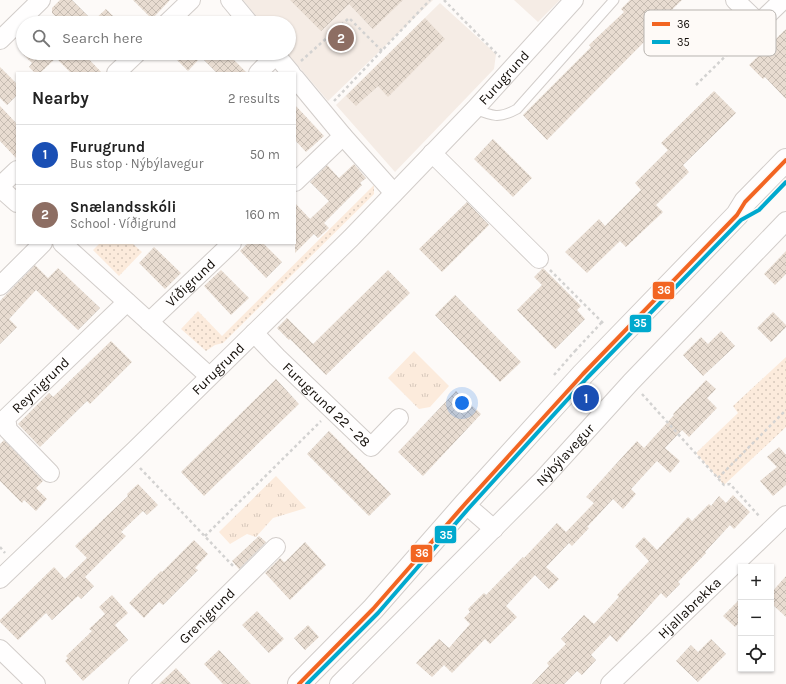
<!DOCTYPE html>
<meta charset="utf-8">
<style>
:root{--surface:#fff;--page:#f2f2f2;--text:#222;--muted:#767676;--line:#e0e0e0;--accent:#64605c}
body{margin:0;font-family:Karla,sans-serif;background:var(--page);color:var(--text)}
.controls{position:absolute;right:12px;bottom:12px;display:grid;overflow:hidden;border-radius:0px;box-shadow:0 1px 3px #0004}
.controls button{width:36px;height:36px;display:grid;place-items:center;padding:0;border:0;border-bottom:1px solid var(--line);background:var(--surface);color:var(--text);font:20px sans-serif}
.you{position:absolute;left:462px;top:403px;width:14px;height:14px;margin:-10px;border:3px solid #fff;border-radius:50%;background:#1a73e8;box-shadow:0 0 0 6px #1a73e833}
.badge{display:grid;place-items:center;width:26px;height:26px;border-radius:50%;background:var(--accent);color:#fff;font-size:13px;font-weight:700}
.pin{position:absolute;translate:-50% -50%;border:2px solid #fff;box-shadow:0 1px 4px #0006}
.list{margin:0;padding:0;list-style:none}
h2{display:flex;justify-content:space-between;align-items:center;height:52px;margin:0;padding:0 16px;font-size:17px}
h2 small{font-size:13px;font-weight:400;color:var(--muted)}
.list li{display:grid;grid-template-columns:26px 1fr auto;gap:12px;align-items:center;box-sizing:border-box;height:60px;padding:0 16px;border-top:1px solid var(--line)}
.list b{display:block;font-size:15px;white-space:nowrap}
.list p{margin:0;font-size:13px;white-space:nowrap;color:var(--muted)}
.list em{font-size:13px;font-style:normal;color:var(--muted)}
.icon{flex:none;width:22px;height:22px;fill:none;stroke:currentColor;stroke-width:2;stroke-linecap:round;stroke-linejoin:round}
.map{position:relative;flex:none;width:786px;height:684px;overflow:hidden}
.search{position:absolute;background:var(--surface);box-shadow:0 1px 3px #0004;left:16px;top:16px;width:280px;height:44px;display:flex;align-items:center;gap:10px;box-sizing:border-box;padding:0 14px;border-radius:22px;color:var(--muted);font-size:15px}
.panel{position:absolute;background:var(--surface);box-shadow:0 1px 3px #0004;left:16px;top:72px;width:280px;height:172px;border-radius:0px}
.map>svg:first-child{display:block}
.built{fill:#f5ece5}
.grass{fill:url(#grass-dots)}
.park{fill:url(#park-tufts)}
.building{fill:url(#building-cross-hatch)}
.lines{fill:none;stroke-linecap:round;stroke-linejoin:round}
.lane-casing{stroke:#d2cdca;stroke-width:11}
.street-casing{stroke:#d2cdca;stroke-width:20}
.primary-casing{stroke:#d2cdca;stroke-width:24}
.path{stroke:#d3d2d1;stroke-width:2.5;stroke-dasharray:3 3;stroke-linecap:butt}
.lane{stroke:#fffefe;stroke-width:9}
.street{stroke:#fffefe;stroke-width:18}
.primary{stroke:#fffefe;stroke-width:22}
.bus-1-casing{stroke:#fefaf7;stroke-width:7}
.bus-2-casing{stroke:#fefaf7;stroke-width:7}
.bus-1{stroke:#f26522;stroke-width:4}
.bus-2{stroke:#00a9ce;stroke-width:4}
.labels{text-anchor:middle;stroke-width:3;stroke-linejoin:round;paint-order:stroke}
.street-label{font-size:14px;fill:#120d08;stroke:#fefaf7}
.key{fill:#fefaf7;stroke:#b7b3af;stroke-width:1}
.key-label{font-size:11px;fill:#120d08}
.line-badge{stroke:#fefaf7;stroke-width:1.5}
.badge-label{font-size:11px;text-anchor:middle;font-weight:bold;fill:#fff}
</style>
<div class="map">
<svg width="786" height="684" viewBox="0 0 786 684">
<defs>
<pattern id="grass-dots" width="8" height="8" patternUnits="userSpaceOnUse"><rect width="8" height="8" fill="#fcebdc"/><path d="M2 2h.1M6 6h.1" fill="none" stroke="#d7c8bb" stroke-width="1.8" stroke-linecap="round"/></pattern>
<pattern id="park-tufts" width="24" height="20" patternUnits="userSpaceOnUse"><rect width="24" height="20" fill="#fcebdc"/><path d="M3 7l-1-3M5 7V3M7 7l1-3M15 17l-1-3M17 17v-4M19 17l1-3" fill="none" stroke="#d7c8bb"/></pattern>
<pattern id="building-cross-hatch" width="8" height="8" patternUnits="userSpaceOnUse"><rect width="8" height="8" fill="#e8dcd1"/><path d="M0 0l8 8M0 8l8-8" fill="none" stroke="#c6bcb2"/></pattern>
</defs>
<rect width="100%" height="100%" fill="#fdfaf8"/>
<path class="built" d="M 243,0 L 433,0 L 328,101 L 287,53 L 289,53 L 289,23 L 262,23 Z
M 514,0 L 560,0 L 538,22 Z
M 440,3 L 496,54 L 494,69 L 395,172 L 336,105 Z"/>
<path class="grass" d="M 374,185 L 374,194 L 223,343 L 215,345 L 206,351 L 181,329 L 198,311 L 222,336 Z
M 100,243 L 132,243 L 142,252 L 119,276 L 93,250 Z
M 786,357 L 786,427 L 724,485 L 696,453 L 738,413 L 733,406 Z"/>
<path class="park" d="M 414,351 L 449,386 L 430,407 L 419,409 L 388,378 Z
M 276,476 L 306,508 L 273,518 L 256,537 L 247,534 L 230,544 L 219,532 Z"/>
<path class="building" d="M 60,0 L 72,0 L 93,21 L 106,9 L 120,23 L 63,23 L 52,13 L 52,8 Z
M 133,0 L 170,0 L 152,19 Z
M 290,0 L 403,0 L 373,29 L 349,4 L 321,31 Z
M 630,0 L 682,0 L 646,35 L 648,38 L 547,140 L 523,115 L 591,47 L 589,45 L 624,12 L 621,9 Z
M 425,18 L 445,39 L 388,97 L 378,86 L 356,106 L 346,96 Z
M 786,29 L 786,99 L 765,77 L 763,79 L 749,65 Z
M 22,53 L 83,53 L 102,73 L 71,73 L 56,58 L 40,73 L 35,73 L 29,67 L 32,63 Z
M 170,53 L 227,53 L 247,73 L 217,73 L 201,57 L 188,71 Z
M 0,67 L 17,84 L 17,95 L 7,105 L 0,98 Z
M 714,91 L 736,113 L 683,165 L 689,172 L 656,205 L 663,212 L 626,247 L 620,241 L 587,273 L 565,252 L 599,219 L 605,226 L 641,190 L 635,183 L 668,150 L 661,143 Z
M 295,105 L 324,136 L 306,152 L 295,140 Z
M 0,106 L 17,124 L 17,159 L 0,141 Z
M 493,139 L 532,178 L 513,197 L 474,159 Z
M 354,164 L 366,178 L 360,183 L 362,185 L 324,223 L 329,228 L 318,238 L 314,234 L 295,253 L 295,203 L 310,219 L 329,201 L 310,182 L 327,165 L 339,178 Z
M 467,202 L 489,225 L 442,272 L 419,249 Z
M 248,243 L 263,243 L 282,262 L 266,278 L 240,251 Z
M 154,247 L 181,273 L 165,289 L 139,263 Z
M 786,251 L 786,274 L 775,285 L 764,274 Z
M 35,265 L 48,278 L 58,268 L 100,308 L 78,330 L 36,290 L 9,319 L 17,327 L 0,344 L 0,301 Z
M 543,268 L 581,306 L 577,310 L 585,319 L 555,349 L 517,310 L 542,285 L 534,277 Z
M 221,270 L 249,298 L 231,315 L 204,286 Z
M 388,270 L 410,293 L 326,375 L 290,339 L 289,340 L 277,328 L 287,318 L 313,344 Z
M 455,295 L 521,362 L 500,382 L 435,315 Z
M 773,312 L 786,325 L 786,327 L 771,342 L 757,328 Z
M 721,331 L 735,346 L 703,376 L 683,355 L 701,337 L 708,344 Z
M 111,341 L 132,362 L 90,404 L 87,401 L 40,447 L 18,424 L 49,393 L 53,397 Z
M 276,379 L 299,404 L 204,496 L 181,472 Z
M 706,380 L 716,389 L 707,398 L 717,408 L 689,437 L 682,430 L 665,448 L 680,461 L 670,473 L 657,461 L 631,489 L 636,494 L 623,509 L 613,499 L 587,527 L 589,528 L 572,546 L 569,543 L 546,567 L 559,579 L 549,589 L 535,575 L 506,606 L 517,617 L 490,644 L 485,639 L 452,673 L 444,665 L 432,677 L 416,663 L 439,639 L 449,648 L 470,624 L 464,618 L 470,612 L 468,609 L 484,593 L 486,595 L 523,557 L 524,558 L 557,523 L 566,532 L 594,503 L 586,497 L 637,441 L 644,448 L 674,415 L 673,414 Z
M 456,391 L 481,414 L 423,476 L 398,452 Z
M 329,431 L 391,494 L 369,516 L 307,454 Z
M 4,440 L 43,481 L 36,488 L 47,499 L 36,511 L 24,500 L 22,503 L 0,481 L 0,444 Z
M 779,447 L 786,455 L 786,485 L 773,496 L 760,481 L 777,467 L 767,457 Z
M 138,484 L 158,505 L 147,515 L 143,511 L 121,532 L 126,536 L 85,577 L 94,586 L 81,599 L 78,596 L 52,620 L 46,613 L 18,640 L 0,622 L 0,620 L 54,567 L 65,579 L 87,558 L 75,546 L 128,496 L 127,494 Z
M 733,495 L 750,512 L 734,529 L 730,525 L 705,552 L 706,553 L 678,582 L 680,584 L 666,598 L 661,593 L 617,642 L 610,635 L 591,655 L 596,660 L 582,675 L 577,671 L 564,684 L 532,684 L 549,666 L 547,663 L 566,644 L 561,639 L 584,615 L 594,624 L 619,597 L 617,595 L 649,561 L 635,546 L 644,537 L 657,550 L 688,517 L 692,521 L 709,504 L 711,506 L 719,496 L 726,503 Z
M 259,536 L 266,542 L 239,569 L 232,561 Z
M 194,540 L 208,554 L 195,568 L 198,570 L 163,605 L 159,602 L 144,618 L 129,603 L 161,571 L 162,572 Z
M 305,542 L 326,565 L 290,600 L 265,573 L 280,558 L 284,562 L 286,561 Z
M 786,576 L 786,617 L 771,603 L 771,593 Z
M 112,595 L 128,613 L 115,625 L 128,640 L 83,681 L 65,661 L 68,658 L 66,656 L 92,631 L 89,629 L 105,614 L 99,607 Z
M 741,598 L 741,621 L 735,627 L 723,616 Z
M 257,611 L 284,639 L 269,653 L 242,625 Z
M 308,625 L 319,637 L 305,650 L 294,638 Z
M 711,639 L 726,654 L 698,682 L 676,661 L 691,645 L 698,652 Z
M 219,650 L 251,684 L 223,684 L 204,664 Z
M 176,668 L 191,684 L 159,684 Z"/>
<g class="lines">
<defs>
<path id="lane" d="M 475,109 C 492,116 499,119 517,109 L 614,0"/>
<g id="street">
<path d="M 230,0 L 249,23"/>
<path d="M 735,0 L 759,23 L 783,0"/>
<path d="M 167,23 L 191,0"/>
<path d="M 0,40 L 41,0"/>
<path d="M 116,73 L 137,53"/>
<path d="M 258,73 L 276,55 L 291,73"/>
<path d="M 295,78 L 343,136 L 394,193"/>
<path d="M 432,153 L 539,259"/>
<path d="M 295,182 L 343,136"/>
<path d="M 0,186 L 17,170"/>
<path d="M 0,188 L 17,203"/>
<path d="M 62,243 L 209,376"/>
<path d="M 0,286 L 43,243"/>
<path id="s1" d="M 149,322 L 232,243"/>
<path id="s2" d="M 254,333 L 277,357 L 371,447 L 399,418"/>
<path id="s3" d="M 50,473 L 8,430 L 6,418 L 127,302"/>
<path d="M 465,504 L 494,529"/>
<path id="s4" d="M 0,579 L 136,449 L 351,238 L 475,109 L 574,0"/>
<path d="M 0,649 L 36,684"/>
<path id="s5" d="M 138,684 L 276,547"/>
<path id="s6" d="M 339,684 L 543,479 L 631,382 L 786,221"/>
<path id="s7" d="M 610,684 L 786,515"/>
</g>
<path id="primary" d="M 299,684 L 373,609 L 465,504 L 583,374 L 737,215 L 745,202 L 786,160"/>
</defs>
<use href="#lane" class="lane-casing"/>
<use href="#street" class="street-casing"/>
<use href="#primary" class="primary-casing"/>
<path class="path" d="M 444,0 L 500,57
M 301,61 L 349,18 L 382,51
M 696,85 L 748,34
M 334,101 L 430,0
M 550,270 L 605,325
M 575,351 L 602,322
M 554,375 L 575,351 L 578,354
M 642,394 L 724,485 L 730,484 L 760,517
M 140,468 L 234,567
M 718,478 L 786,410
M 205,536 L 321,421
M 0,547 L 5,553"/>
<use href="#lane" class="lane"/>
<use href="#street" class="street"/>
<use href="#primary" class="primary"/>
<defs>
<path id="bus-1" d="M 299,684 L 373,609 L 465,504 L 583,374 L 737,215 L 745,202 L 786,160"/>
<path id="bus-2" d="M 307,684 L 378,613 L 469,508 L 587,378 L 741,220 L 759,210 L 786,182"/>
</defs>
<use href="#bus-1" class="bus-1-casing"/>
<use href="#bus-2" class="bus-2-casing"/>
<use href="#bus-1" class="bus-1"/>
<use href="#bus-2" class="bus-2"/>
</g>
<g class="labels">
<g class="street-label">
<text dy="5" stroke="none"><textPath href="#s4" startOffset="711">Furugrund</textPath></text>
<text dy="5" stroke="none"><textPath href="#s1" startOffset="57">Víðigrund</textPath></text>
<text dy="5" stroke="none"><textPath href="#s4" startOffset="303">Furugrund</textPath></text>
<text dy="5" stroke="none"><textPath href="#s3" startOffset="120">Reynigrund</textPath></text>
<text dy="5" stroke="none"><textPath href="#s2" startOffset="102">Furugrund 22 - 28</textPath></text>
<text dy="5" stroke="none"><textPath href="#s6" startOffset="322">Nýbýlavegur</textPath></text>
<text dy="5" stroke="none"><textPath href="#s7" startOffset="110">Hjallabrekka</textPath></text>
<text dy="5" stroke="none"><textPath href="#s5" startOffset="97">Grenigrund</textPath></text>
</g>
</g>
<rect x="644" y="10" width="132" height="46" rx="6" class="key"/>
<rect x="652" y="22" width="18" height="4" fill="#f26522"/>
<rect x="652" y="40" width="18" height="4" fill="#00a9ce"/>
<g class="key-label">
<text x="677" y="28">36</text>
<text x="677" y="46">35</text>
</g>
<g class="line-badge">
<rect x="652" y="281" width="23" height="19" rx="4" fill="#f26522"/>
<rect x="629" y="314" width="23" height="19" rx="4" fill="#00a9ce"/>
<rect x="434" y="525" width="23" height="19" rx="4" fill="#00a9ce"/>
<rect x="410" y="544" width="23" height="19" rx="4" fill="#f26522"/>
</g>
<g class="badge-label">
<text x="664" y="294">36</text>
<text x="640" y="327">35</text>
<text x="446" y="539">35</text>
<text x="422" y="557">36</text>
</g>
</svg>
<div class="controls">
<button>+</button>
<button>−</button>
<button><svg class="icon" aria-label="locate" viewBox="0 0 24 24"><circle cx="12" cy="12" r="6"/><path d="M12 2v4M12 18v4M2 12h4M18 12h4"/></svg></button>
</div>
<div class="you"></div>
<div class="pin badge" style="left:586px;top:398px;background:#1a4fb4">1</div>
<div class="pin badge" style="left:341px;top:38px;background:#8d6e63">2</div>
<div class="search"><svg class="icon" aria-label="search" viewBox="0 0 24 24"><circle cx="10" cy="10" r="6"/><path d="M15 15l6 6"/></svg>Search here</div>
<section class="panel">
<h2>Nearby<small>2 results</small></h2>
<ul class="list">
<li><span class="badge" style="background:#1a4fb4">1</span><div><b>Furugrund</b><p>Bus stop · Nýbýlavegur</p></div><em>50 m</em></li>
<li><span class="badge" style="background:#8d6e63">2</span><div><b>Snælandsskóli</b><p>School · Víðigrund</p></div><em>160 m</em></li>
</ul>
</section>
</div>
